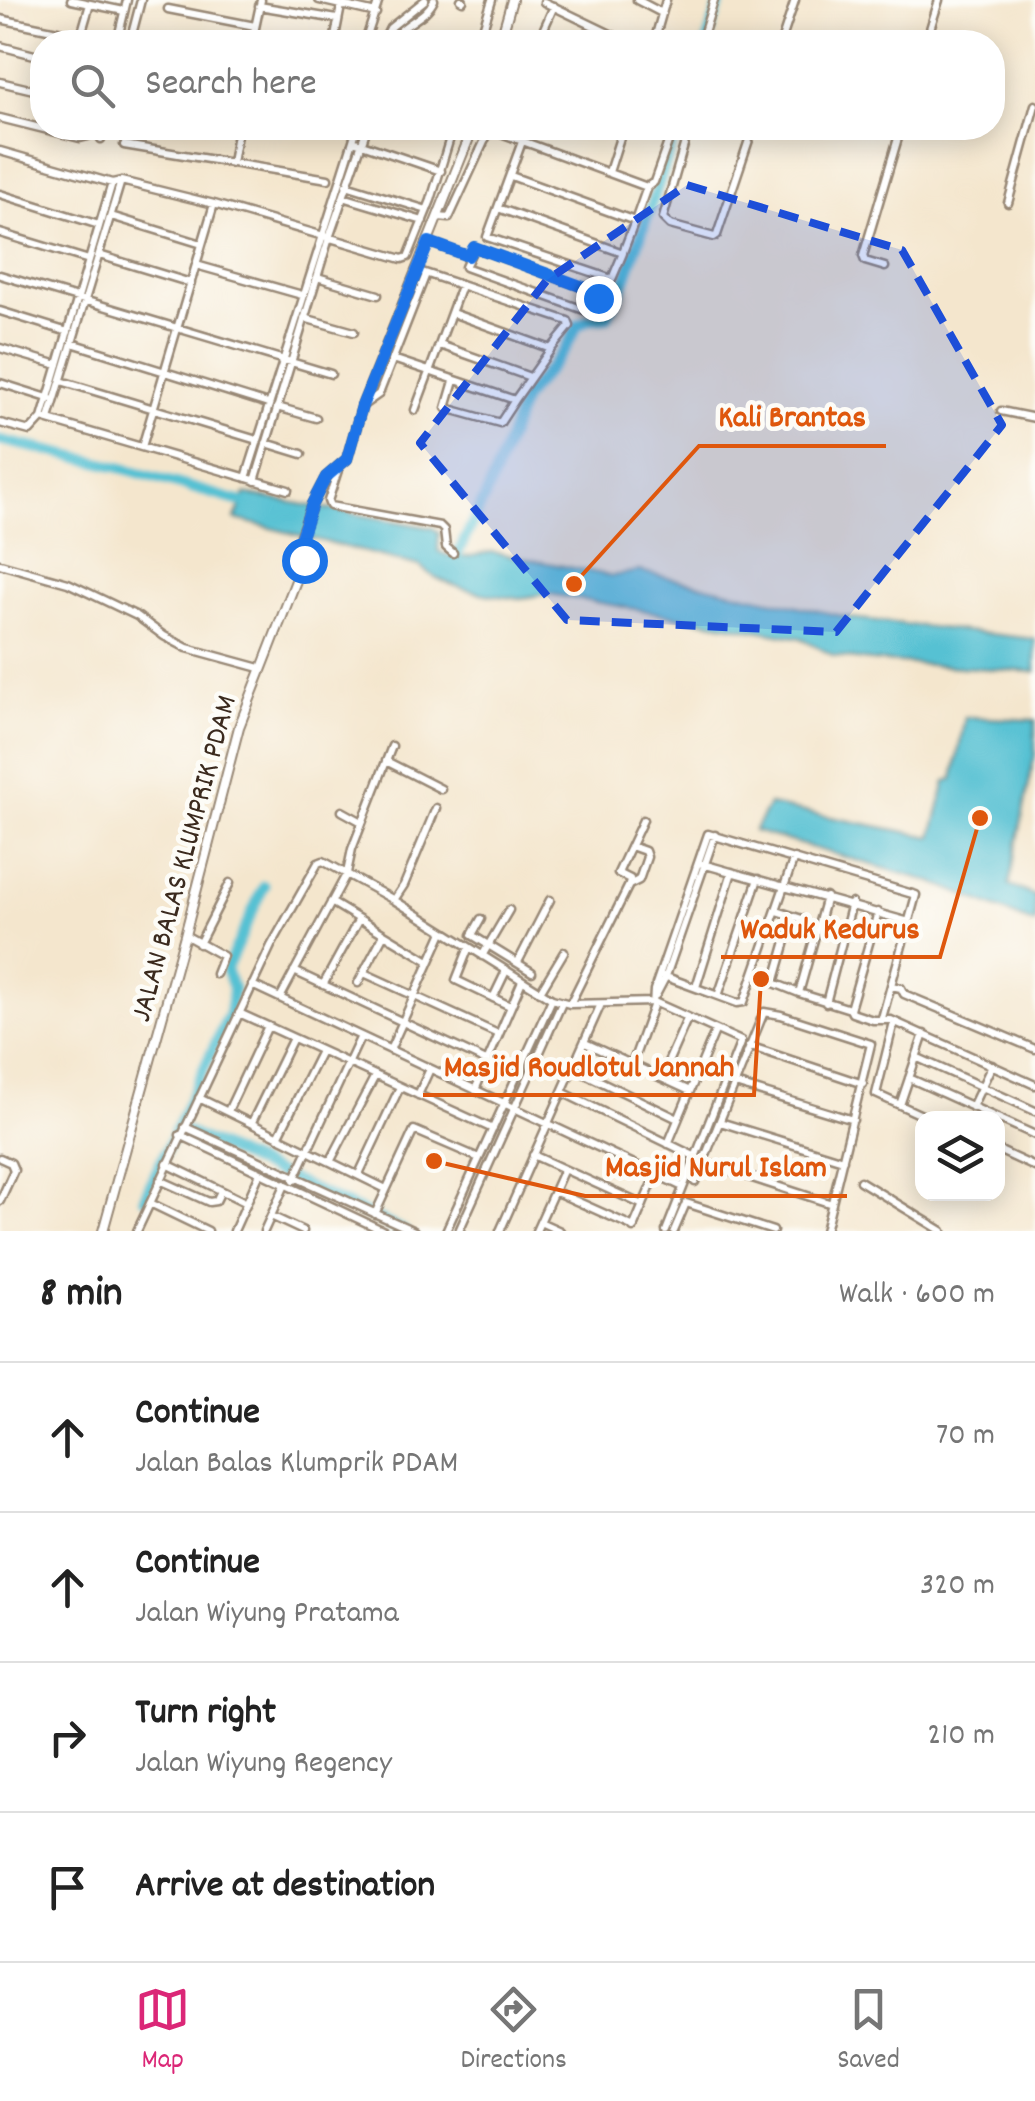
<!DOCTYPE html>
<meta charset="utf-8">
<style>
:root{--surface:#fff;--page:#f6f6f6;--text:#222;--muted:#767676;--line:#e0e0e0;--accent:#db2777}
body{margin:0;font-family:Dekko,sans-serif;background:var(--page);color:var(--text)}
.controls{position:absolute;right:30px;bottom:30px;display:grid;overflow:hidden;border-radius:20px;box-shadow:0 5px 25px #0003}
.controls button{width:90px;height:90px;display:grid;place-items:center;padding:0;border:0;border-bottom:2px solid var(--line);background:var(--surface);color:var(--text);font:50px sans-serif}
.stop{position:absolute;width:30px;height:30px;margin:-22px;border:8px solid #1a73e8;border-radius:50%;background:#fff}
.stop.end{background:#1a73e8;border-color:#fff;box-shadow:0 2px 10px #0008}
.list{margin:0;padding:0;list-style:none}
h2{display:flex;justify-content:space-between;align-items:center;height:130px;margin:0;padding:0 40px;font-size:42px}
h2 small{font-size:32px;font-weight:400;color:var(--muted)}
.list li{display:grid;grid-template-columns:65px 1fr auto;gap:30px;align-items:center;box-sizing:border-box;height:150px;padding:0 40px;border-top:2px solid var(--line)}
.list b{display:block;font-size:38px;white-space:nowrap}
.list p{margin:0;font-size:32px;white-space:nowrap;color:var(--muted)}
.list em{font-size:32px;font-style:normal;color:var(--muted)}
.icon{flex:none;width:55px;height:55px;fill:none;stroke:currentColor;stroke-width:2;stroke-linecap:round;stroke-linejoin:round}
.map{position:relative;flex:none;width:1035px;height:1231px;overflow:hidden}
.search{position:absolute;background:var(--surface);box-shadow:0 5px 25px #0003;left:30px;right:30px;top:30px;height:110px;display:flex;align-items:center;gap:25px;box-sizing:border-box;padding:0 35px;border-radius:40px;color:var(--muted);font-size:38px}
.sheet{height:730px;background:var(--surface)}
nav{display:flex;justify-content:space-around;align-items:center;box-sizing:border-box;height:140px;border-top:2px solid var(--line);background:var(--surface);font-size:28px;color:var(--muted)}
nav a{display:grid;justify-items:center;gap:5px}
nav .on{color:var(--accent)}
.map>svg:first-child{display:block}
.water{fill:#57c1d3;stroke:#497678;stroke-width:2.5}
.lines{fill:none;stroke-linecap:round;stroke-linejoin:round}
.river{stroke:#57c1d3;stroke-width:11}
.minor-casing{stroke:#988876;stroke-width:11}
.tertiary-casing{stroke:#988876;stroke-width:12}
.minor{stroke:#fff;stroke-width:6}
.tertiary{stroke:#fff;stroke-width:8}
.route{stroke:#1a73e8;stroke-width:12}
.marked{fill:#1d4ed8;fill-opacity:0.2;stroke:#1d4ed8;stroke-width:8;stroke-dasharray:20 12;stroke-linejoin:round}
.labels{text-anchor:middle;stroke-width:9;stroke-linejoin:round;paint-order:stroke}
.street-label{font-size:30px;fill:#3b2a1e;stroke:#fdfcf7}
.leader{fill:none;stroke:#df570d;stroke-width:4}
.callout-dot{fill:#df570d;stroke:#fdfcf7;stroke-width:4}
.callout-label{font-size:32px;text-anchor:middle;font-weight:bold;fill:#df570d;stroke:#fdfcf7;stroke-width:9;stroke-linejoin:round;paint-order:stroke}
</style>
<div class="map">
<svg width="1035" height="1231" viewBox="0 0 1035 1231">
<rect width="100%" height="100%" fill="#fdfcf7"/>
<filter id="ink" filterUnits="userSpaceOnUse"><feTurbulence type="fractalNoise" baseFrequency=".01" numOctaves="2"/><feDisplacementMap in="SourceGraphic" scale="20" xChannelSelector="R" yChannelSelector="G"/><feConvolveMatrix kernelMatrix="1 2 1 2 8 2 1 2 1" color-interpolation-filters="sRGB"/></filter>
<filter id="wash" filterUnits="userSpaceOnUse"><feTurbulence type="fractalNoise" baseFrequency=".0048" numOctaves="4" result="noise"/><feDisplacementMap in="SourceGraphic" scale="40" xChannelSelector="R" yChannelSelector="G"/><feGaussianBlur stdDeviation="2.25" result="paint"/><feColorMatrix in="noise" values="0 0 0 0 0 0 0 0 0 0 0 0 0 0 0 0 0 1.4 0 .05"/><feComposite in="paint" operator="in"/></filter>
<g filter="url(#wash)">
<rect width="100%" height="100%" fill="#f4e6cd"/>
<path class="water" d="M 245,494 L 433,528 L 439,533 L 438,551 C 462,564 470,554 493,552 L 612,576 L 639,571 L 851,618 L 1035,639 L 1035,672 L 871,661 L 834,656 L 801,638 L 550,594 C 539,594 529,598 518,598 C 490,597 439,586 420,566 L 235,519 Z
M 965,717 L 1035,720 L 1035,753 L 1009,885 L 1035,896 L 1035,924 L 932,882 L 754,831 L 769,805 L 932,837 L 946,781 L 953,779 Z"/>
<g class="lines">
<path class="river" d="M 707,42 L 721,0
M 0,440 L 111,465 L 252,505
M 452,566 L 490,486 L 524,398 L 564,351 L 578,325 L 589,319 L 607,317 L 624,284 L 678,128
M 178,1128 L 404,1231
M 144,1198 L 229,1014 L 233,989 L 226,970 L 264,886"/>
</g>
</g>
<g filter="url(#ink)">
<g class="lines">
<defs>
<path id="minor" d="M 71,0 L 124,11
M 319,0 L 376,13
M 461,0 L 463,1
M 637,0 L 662,13
M 544,2 L 627,42
M 259,6 L 337,19
M 168,9 L 255,26
M 0,19 L 81,36
M 79,42 L 90,4
M 117,42 L 127,0
M 130,42 L 141,0
M 252,42 L 261,0
M 334,42 L 341,6
M 365,42 L 379,0
M 383,42 L 390,28 L 425,0
M 392,42 C 400,23 425,20 434,0
M 479,42 L 492,0
M 538,42 L 554,6
M 654,42 L 666,0
M 701,42 L 714,0
M 781,42 L 795,0
M 926,42 L 939,0
M 0,46 L 42,57
M 0,82 L 42,92
M 0,118 L 80,138 L 88,136 L 92,128
M 336,128 L 343,129
M 419,128 L 450,138
M 609,128 L 622,133
M 689,128 L 663,218 L 670,225 L 714,237 L 717,235 L 753,128
M 101,139 L 105,128
M 353,141 L 441,171
M 124,145 L 328,179
M 0,151 L 112,183 L 121,181 L 214,204 L 402,259 L 408,257 L 431,200 L 453,128
M 232,163 L 238,128
M 609,172 L 623,128
M 511,176 L 635,221 L 647,187
M 346,185 L 427,210
M 0,194 L 99,225
M 343,197 L 423,221
M 1008,203 L 1035,105
M 498,208 L 623,253 L 612,279 L 487,237 L 523,139
M 111,216 L 202,244
M 439,217 L 449,218 L 490,129 L 647,187 L 654,182 L 673,128
M 0,233 L 89,260
M 429,242 L 468,256
M 474,247 L 593,291 L 598,296 L 587,311 L 465,267 Z
M 623,252 L 635,221
M 99,255 L 191,283
M 196,265 L 302,295
M 885,267 L 865,261 L 863,256 L 901,128
M 416,270 L 568,321 L 570,326 L 551,349
M 0,275 L 331,374
M 317,277 L 378,295
M 0,311 L 68,332
M 304,318 L 354,332
M 72,343 L 268,404
M 440,345 L 530,377
M 0,348 L 58,365
M 393,359 L 515,400 L 551,349 L 452,313
M 61,381 L 257,440
M 454,381 L 446,408 L 500,423 L 515,400
M 0,383 L 51,399
M 362,406 L 379,394 L 426,274
M 277,407 L 316,418
M 415,410 L 461,286
M 1001,411 L 1035,418
M 42,418 L 288,490
M 49,419 L 121,181
M 0,423 L 30,431 L 42,418 L 112,183
M 266,443 L 302,454
M 142,447 L 214,204
M 339,467 L 328,501 L 330,506 L 440,526 L 444,530 L 446,547 L 453,553
M 246,478 L 357,128
M 255,481 L 329,238 L 367,128
M 0,564 L 68,583 L 137,616 L 164,636 L 187,648 L 260,668
M 386,761 L 441,789
M 342,811 L 362,822
M 699,863 L 909,922
M 629,885 L 639,880 L 647,857 L 645,851 L 631,846
M 394,900 L 404,885 L 436,808
M 331,902 L 429,961
M 777,911 L 802,919
M 793,917 L 774,983 L 799,993 L 826,897
M 481,919 L 472,935 L 532,972
M 185,935 L 223,956 L 216,974
M 199,944 L 230,883
M 469,947 L 456,980 L 510,1006
M 482,956 L 509,910
M 518,962 L 550,900
M 294,971 L 486,1061
M 364,973 L 498,1034
M 661,975 L 737,1003 L 744,1002 L 794,858
M 358,983 L 384,934
M 252,985 L 683,1187
M 323,985 L 359,919
M 891,986 L 901,988 L 904,994 L 1035,1049
M 696,987 L 732,872
M 540,992 L 564,952
M 799,993 L 850,1009 L 852,1013 L 873,1020 L 891,1020 L 1035,1085
M 656,995 L 666,976 L 715,835
M 718,996 L 758,879
M 280,998 L 347,873 L 352,849 L 392,746
M 493,998 L 506,971
M 826,1003 L 852,903
M 570,1004 L 629,885 L 630,879 L 618,873 L 643,820
M 850,1009 L 878,912
M 239,1013 L 493,1129
M 894,1022 L 876,1094 L 928,1118
M 585,1043 L 690,1091
M 749,1046 L 863,1084
M 390,1050 L 443,932
M 916,1057 L 1035,1111
M 632,1064 L 653,1006 L 654,990 L 708,834 L 916,895 L 882,1018
M 573,1068 L 678,1119
M 661,1078 L 687,1019
M 909,1078 L 1035,1135
M 735,1084 L 853,1120
M 475,1090 L 522,981
M 562,1092 L 696,1157
M 418,1095 L 430,1069
M 199,1098 L 386,1189
M 900,1105 L 924,1034
M 972,1107 L 992,1065
M 228,1111 L 268,1026
M 252,1122 L 293,1038
M 720,1122 L 843,1160
M 185,1127 L 414,1231
M 180,1135 L 384,1231
M 279,1135 L 321,1051
M 668,1144 L 715,1031
M 998,1150 L 1035,1167
M 533,1155 L 643,1205
M 0,1158 L 11,1163 L 14,1170 L 0,1201
M 331,1160 L 375,1076
M 703,1162 L 832,1204
M 167,1164 L 247,1203
M 359,1174 L 400,1087
M 160,1180 L 209,1202 L 216,1201 L 221,1191
M 294,1180 L 361,1036
M 860,1181 L 942,1231
M 695,1182 L 764,1012 L 781,1015 L 871,1044 L 825,1231
M 554,1191 L 634,1227
M 150,1203 L 208,1231
M 375,1214 L 414,1130 L 479,1158
M 271,1216 L 303,1231
M 540,1222 L 560,1231
M 633,1228 L 656,1174
M 137,1231 L 271,946 L 318,863 L 323,861 L 394,900 L 552,999 L 570,1004 L 654,1002 L 741,1041 L 666,1231
M 234,1231 L 260,1173
M 264,1231 L 285,1185
M 446,1231 L 552,999
M 459,1231 L 562,1003
M 500,1231 L 601,1004
M 536,1231 L 564,1169
M 674,1231 L 686,1203 L 773,1231"/>
<path id="tertiary" d="M 500,42 L 512,0
M 103,1231 L 185,935 L 239,727 L 304,560 L 299,540 L 312,504 L 326,477 L 347,459 L 362,406 L 473,128"/>
</defs>
<use href="#minor" class="minor-casing"/>
<use href="#tertiary" class="tertiary-casing"/>
<use href="#minor" class="minor"/>
<use href="#tertiary" class="tertiary"/>
</g>
</g>
<g class="lines" filter="url(#ink)">
<path class="route" d="M 304,560 L 300,540 L 312,504 L 326,477 L 347,459 L 362,406 L 429,242 L 468,256 L 474,247 L 594,291 L 598,298"/>
</g>
<path class="marked" d="M 687,185 L 902,250 L 1002,425 L 836,632 L 567,620 L 420,443 L 547,280 Z"/>
<g class="labels">
<g class="street-label">
<text transform="translate(182 858) rotate(-75)" y="10">JALAN BALAS KLUMPRIK PDAM</text>
</g>
</g>
<path class="leader" d="M574 584L699 446H886M980 818L940 957H721M761 979L754 1095H423M434 1161L585 1196H847"/>
<g class="callout-dot">
<circle cx="574" cy="584" r="10"/>
<circle cx="980" cy="818" r="10"/>
<circle cx="761" cy="979" r="10"/>
<circle cx="434" cy="1161" r="10"/>
</g>
<g class="callout-label">
<text x="792" y="426">Kali Brantas</text>
<text x="830" y="938">Waduk Kedurus</text>
<text x="589" y="1076">Masjid Roudlotul Jannah</text>
<text x="716" y="1176">Masjid Nurul Islam</text>
</g>
</svg>
<div class="controls">
<button><svg class="icon" aria-label="layers" viewBox="0 0 24 24"><path d="M12 4l9 5-9 5-9-5zM3 14l9 5 9-5"/></svg></button>
</div>
<div class="stop" style="left:304px;top:560px"></div>
<div class="stop end" style="left:598px;top:298px"></div>
<div class="search"><svg class="icon" aria-label="search" viewBox="0 0 24 24"><circle cx="10" cy="10" r="6"/><path d="M15 15l6 6"/></svg>Search here</div>
</div>
<section class="sheet">
<h2>8 min<small>Walk · 600 m</small></h2>
<ul class="list">
<li><svg class="icon" aria-label="ahead" viewBox="0 0 24 24"><path d="M12 20V5M6 11l6-6 6 6"/></svg><div><b>Continue</b><p>Jalan Balas Klumprik PDAM</p></div><em>70 m</em></li>
<li><svg class="icon" aria-label="ahead" viewBox="0 0 24 24"><path d="M12 20V5M6 11l6-6 6 6"/></svg><div><b>Continue</b><p>Jalan Wiyung Pratama</p></div><em>320 m</em></li>
<li><svg class="icon" aria-label="right" viewBox="0 0 24 24"><path d="M7 20v-9h11M14 6l5 5-5 5"/></svg><div><b>Turn right</b><p>Jalan Wiyung Regency</p></div><em>210 m</em></li>
<li><svg class="icon" aria-label="arrive" viewBox="0 0 24 24"><path d="M6 21V4h12l-3 4 3 4H6"/></svg><div><b>Arrive at destination</b></div></li>
</ul>
</section>
<nav>
<a class="on"><svg class="icon" aria-label="map" viewBox="0 0 24 24"><path d="M3 6l6-2 6 2 6-2v14l-6 2-6-2-6 2zM9 4v14M15 6v14"/></svg>Map</a>
<a><svg class="icon" aria-label="directions" viewBox="0 0 24 24"><path d="M12 3l9 9-9 9-9-9zM9 14v-3h6M13 9l2 2-2 2"/></svg>Directions</a>
<a><svg class="icon" aria-label="saved" viewBox="0 0 24 24"><path d="M7 4h10v16l-5-4-5 4z"/></svg>Saved</a>
</nav>
